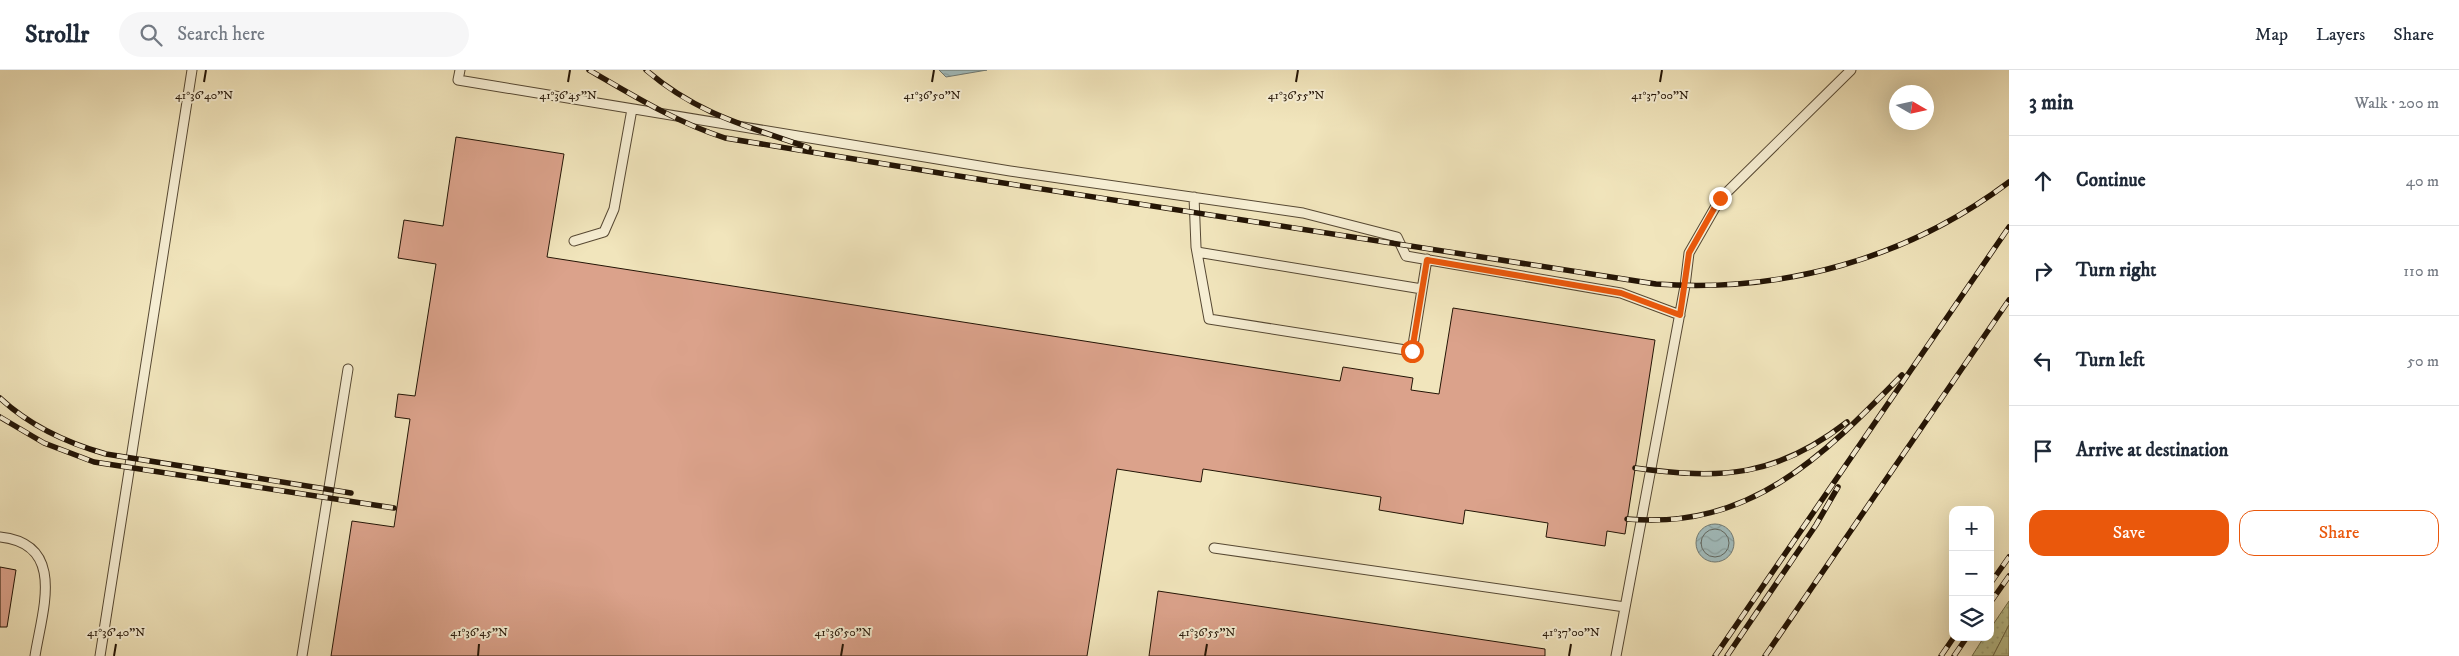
<!DOCTYPE html>
<meta charset="utf-8">
<style>
:root{--surface:#fff;--page:#f6f6f7;--text:#1f2937;--muted:#747a83;--line:#e0e1e3;--accent:#ea580c}
body{margin:0;font-family:"IM FELL DW Pica",serif;background:var(--page);color:var(--text)}
.controls{position:absolute;right:15px;bottom:15px;display:grid;overflow:hidden;border-radius:10px;box-shadow:0 5px 20px #0002}
.controls button{width:45px;height:45px;display:grid;place-items:center;padding:0;border:0;border-bottom:1px solid var(--line);background:var(--surface);color:var(--text);font:25px sans-serif}
.compass{position:absolute;left:1889px;top:15px;width:45px;height:45px;border-radius:50%;background:var(--surface);box-shadow:0 5px 20px #0002;rotate:99deg}
.stop{position:absolute;width:15px;height:15px;margin:-11px;border:4px solid #ea580c;border-radius:50%;background:#fff}
.stop.end{background:#ea580c;border-color:#fff;box-shadow:0 1px 5px #0008}
.list{margin:0;padding:0;list-style:none}
h2{display:flex;justify-content:space-between;align-items:center;height:65px;margin:0;padding:0 20px;font-size:21px}
h2 small{font-size:16px;font-weight:400;color:var(--muted)}
.list li{display:grid;grid-template-columns:32px 1fr auto;gap:15px;align-items:center;box-sizing:border-box;height:90px;padding:0 20px;border-top:1px solid var(--line)}
.list b{display:block;font-size:19px;white-space:nowrap}
.list em{font-size:16px;font-style:normal;color:var(--muted)}
.actions{display:flex;gap:10px;padding:15px 20px}
.actions a{flex:1;padding:11px 0;border:1px solid var(--accent);border-radius:15px;text-align:center;font-size:18px;color:var(--accent)}
.actions .main{background:var(--accent);color:#fff}
.icon{flex:none;width:28px;height:28px;fill:none;stroke:currentColor;stroke-width:2;stroke-linecap:round;stroke-linejoin:round}
.map{position:relative;flex:none;width:2009px;height:586px;overflow:hidden}
header{display:flex;align-items:center;gap:30px;box-sizing:border-box;height:70px;padding:0 25px;background:var(--surface);border-bottom:1px solid var(--line)}
header strong{font-size:24px}
nav{display:flex;gap:28px;margin-inline-start:auto;font-size:18px}
.search{width:350px;height:45px;background:var(--page);display:flex;align-items:center;gap:12px;box-sizing:border-box;padding:0 18px;border-radius:28px;color:var(--muted);font-size:19px}
main{display:flex}
aside{flex:1;background:var(--surface)}
.map>svg:first-child{display:block}
.grass{fill:url(#grass-dots);stroke:#706c4a}
.wetland{fill:url(#wetland-marsh);stroke:#706c4a}
.water{fill:url(#water-waves);stroke:#6f7973}
.lines{fill:none;stroke-linecap:round;stroke-linejoin:round}
.shore{stroke:#626861;stroke-width:1}
.building{fill:#dba28b;stroke:#231405}
.lane-casing{stroke:#564833;stroke-width:11}
.lane{stroke:#f6eed3;stroke-width:9}
.rail-casing{stroke:#231405;stroke-width:5.5}
.rail{stroke:#f6eed3;stroke-width:4;stroke-dasharray:11;stroke-linecap:butt}
.route{stroke:#ea580c;stroke-width:6}
.ticks{fill:none;stroke:#231405;stroke-width:2}
.ticks-label{font-size:12px;text-anchor:middle;fill:#231405;stroke:#f6eed3;stroke-width:4;stroke-linejoin:round;paint-order:stroke}
</style>
<header>
<strong>Strollr</strong>
<div class="search"><svg class="icon" aria-label="search" viewBox="0 0 24 24"><circle cx="10" cy="10" r="6"/><path d="M15 15l6 6"/></svg>Search here</div>
<nav><a>Map</a><a>Layers</a><a>Share</a></nav>
</header>
<main>
<div class="map">
<svg width="2009" height="586" viewBox="0 0 2009 586">
<defs>
<pattern id="grass-dots" width="8" height="8" patternUnits="userSpaceOnUse" patternTransform="scale(1.25)"><rect width="8" height="8" fill="#bdc38e"/><path d="M2 2h.1M6 6h.1" fill="none" stroke="#a2a779" stroke-width="1.8" stroke-linecap="round"/></pattern>
<pattern id="wetland-marsh" width="20" height="14" patternUnits="userSpaceOnUse" patternTransform="scale(1.25)"><rect width="20" height="14" fill="#bdc38e"/><path d="M1 5h8M5 5V1M11 12h8M15 12V8" fill="none" stroke="#a2a779"/></pattern>
<pattern id="water-waves" width="16" height="10" patternUnits="userSpaceOnUse" patternTransform="scale(1.25)"><rect width="16" height="10" fill="#a1bcbd"/><path d="M0 5q4-4 8 0t8 0" fill="none" stroke="#8aa1a1"/></pattern>
</defs>
<rect width="100%" height="100%" fill="#f1e5bc"/>
<filter id="stains"><feTurbulence type="fractalNoise" baseFrequency=".004" numOctaves="4"/><feColorMatrix values="0 0 0 0 .2 0 0 0 0 .09 0 0 0 0 .02 0 0 0 .5 -.17"/></filter>
<radialGradient id="worn" r=".72"><stop offset=".6" stop-color="#630" stop-opacity="0"/><stop offset="1" stop-color="#630" stop-opacity=".3"/></radialGradient>
<path class="grass" d="M 2009,531 L 2009,555 L 1993,586 L 1972,586 L 1984,567 L 1990,567 L 1990,559 Z"/>
<path class="wetland" d="M 2009,555 L 2009,586 L 1993,586 Z"/>
<path class="water" d="M 939,0 L 987,0 L 946,7 Z
M1696 473a19 19 0 1 1 38 0a19 19 0 1 1-38 0Z"/>
<g class="lines">
<path class="shore" d="M1701 473a14 14 0 1 1 28 0a14 14 0 1 1-28 0Z"/>
</g>
<path class="building" d="M 456,67 L 564,84 L 547,187 L 1340,311 L 1343,297 L 1413,308 L 1411,320 L 1439,324 L 1453,238 L 1655,270 L 1625,464 L 1607,461 L 1605,476 L 1546,467 L 1548,453 L 1465,440 L 1463,454 L 1379,440 L 1381,427 L 1203,399 L 1201,412 L 1117,399 L 1087,586 L 331,586 L 352,451 L 394,457 L 410,349 L 395,347 L 398,324 L 415,326 L 436,194 L 398,188 L 404,150 L 443,156 Z
M 0,497 L 16,500 L 7,557 L 0,557 Z
M 1158,521 L 1545,579 L 1545,586 L 1149,586 Z"/>
<g class="lines">
<defs>
<path id="lane" d="M 460,0 L 458,10 L 1010,101 L 1303,143 L 1397,167 L 1406,186 L 1621,223 L 1680,245
M 1194,127 L 1196,177 L 1209,249 L 1412,281 L 1427,189
M 574,171 L 604,162 L 614,139 L 632,39
M 1197,182 L 1422,219
M 0,467 C 67,474 42,541 35,586
M 1214,478 L 1625,537
M 100,586 L 192,0
M 302,586 L 348,299
M 1616,586 L 1685,216 L 1689,183 L 1720,129 L 1851,0"/>
</defs>
<use href="#lane" class="lane-casing"/>
<use href="#lane" class="lane"/>
<defs>
<path id="rail" d="M 589,0 C 634,26 676,52 725,68 L 952,105 L 1656,214 C 1783,223 1907,189 2009,112
M 646,0 C 697,44 747,56 809,78
M 0,328 C 30,356 67,373 106,384 L 351,423
M 0,347 L 44,373 L 94,392 L 394,438
M 1635,398 C 1722,410 1776,407 1847,352
M 1627,449 C 1750,460 1822,387 1902,305
M 1990,514 L 2009,487
M 1990,533 L 2009,506
M 1715,586 L 2009,157
M 1727,586 L 1816,455 L 1838,417
M 1765,586 L 2009,230
M 1941,586 L 1954,567
M 1954,586 L 1967,567"/>
</defs>
<use href="#rail" class="rail-casing"/>
<use href="#rail" class="rail"/>
</g>
<g class="lines">
<path class="route" d="M 1412,281 L 1427,190 L 1621,223 L 1680,245 L 1689,183 L 1720,128"/>
</g>
<path class="ticks" d="M 204,12 L 206,0M 568,12 L 570,0M 932,12 L 934,0M 1296,12 L 1298,0M 1660,12 L 1662,0M 114,586 L 116,574M 478,586 L 479,574M 841,586 L 843,574M 1205,586 L 1207,574M 1569,586 L 1571,574"/>
<g class="ticks-label">
<text x="204" y="29">41°36'40"N</text>
<text x="568" y="29">41°36'45"N</text>
<text x="932" y="29">41°36'50"N</text>
<text x="1296" y="29">41°36'55"N</text>
<text x="1660" y="29">41°37'00"N</text>
<text x="116" y="566">41°36'40"N</text>
<text x="479" y="566">41°36'45"N</text>
<text x="843" y="566">41°36'50"N</text>
<text x="1207" y="566">41°36'55"N</text>
<text x="1571" y="566">41°37'00"N</text>
</g>
<rect width="100%" height="100%" filter="url(#stains)"/>
<rect width="100%" height="100%" fill="url(#worn)"/>
</svg>
<div class="controls">
<button>+</button>
<button>−</button>
<button><svg class="icon" aria-label="layers" viewBox="0 0 24 24"><path d="M12 4l9 5-9 5-9-5zM3 14l9 5 9-5"/></svg></button>
</div>
<svg class="compass" viewBox="-18 -18 36 36"><path d="M0-13l5 13h-10z" fill="#e53935"/><path d="M0 13l5-13h-10z" fill="#747a83"/></svg>
<div class="stop" style="left:1412px;top:281px"></div>
<div class="stop end" style="left:1720px;top:128px"></div>
</div>
<aside>
<h2>3 min<small>Walk · 200 m</small></h2>
<ul class="list">
<li><svg class="icon" aria-label="ahead" viewBox="0 0 24 24"><path d="M12 20V5M6 11l6-6 6 6"/></svg><div><b>Continue</b></div><em>40 m</em></li>
<li><svg class="icon" aria-label="right" viewBox="0 0 24 24"><path d="M7 20v-9h11M14 6l5 5-5 5"/></svg><div><b>Turn right</b></div><em>110 m</em></li>
<li><svg class="icon" aria-label="left" viewBox="0 0 24 24"><path d="M17 20v-9H6M10 6l-5 5 5 5"/></svg><div><b>Turn left</b></div><em>50 m</em></li>
<li><svg class="icon" aria-label="arrive" viewBox="0 0 24 24"><path d="M6 21V4h12l-3 4 3 4H6"/></svg><div><b>Arrive at destination</b></div></li>
</ul>
<div class="actions"><a class="main">Save</a><a>Share</a></div>
</aside>
</main>
